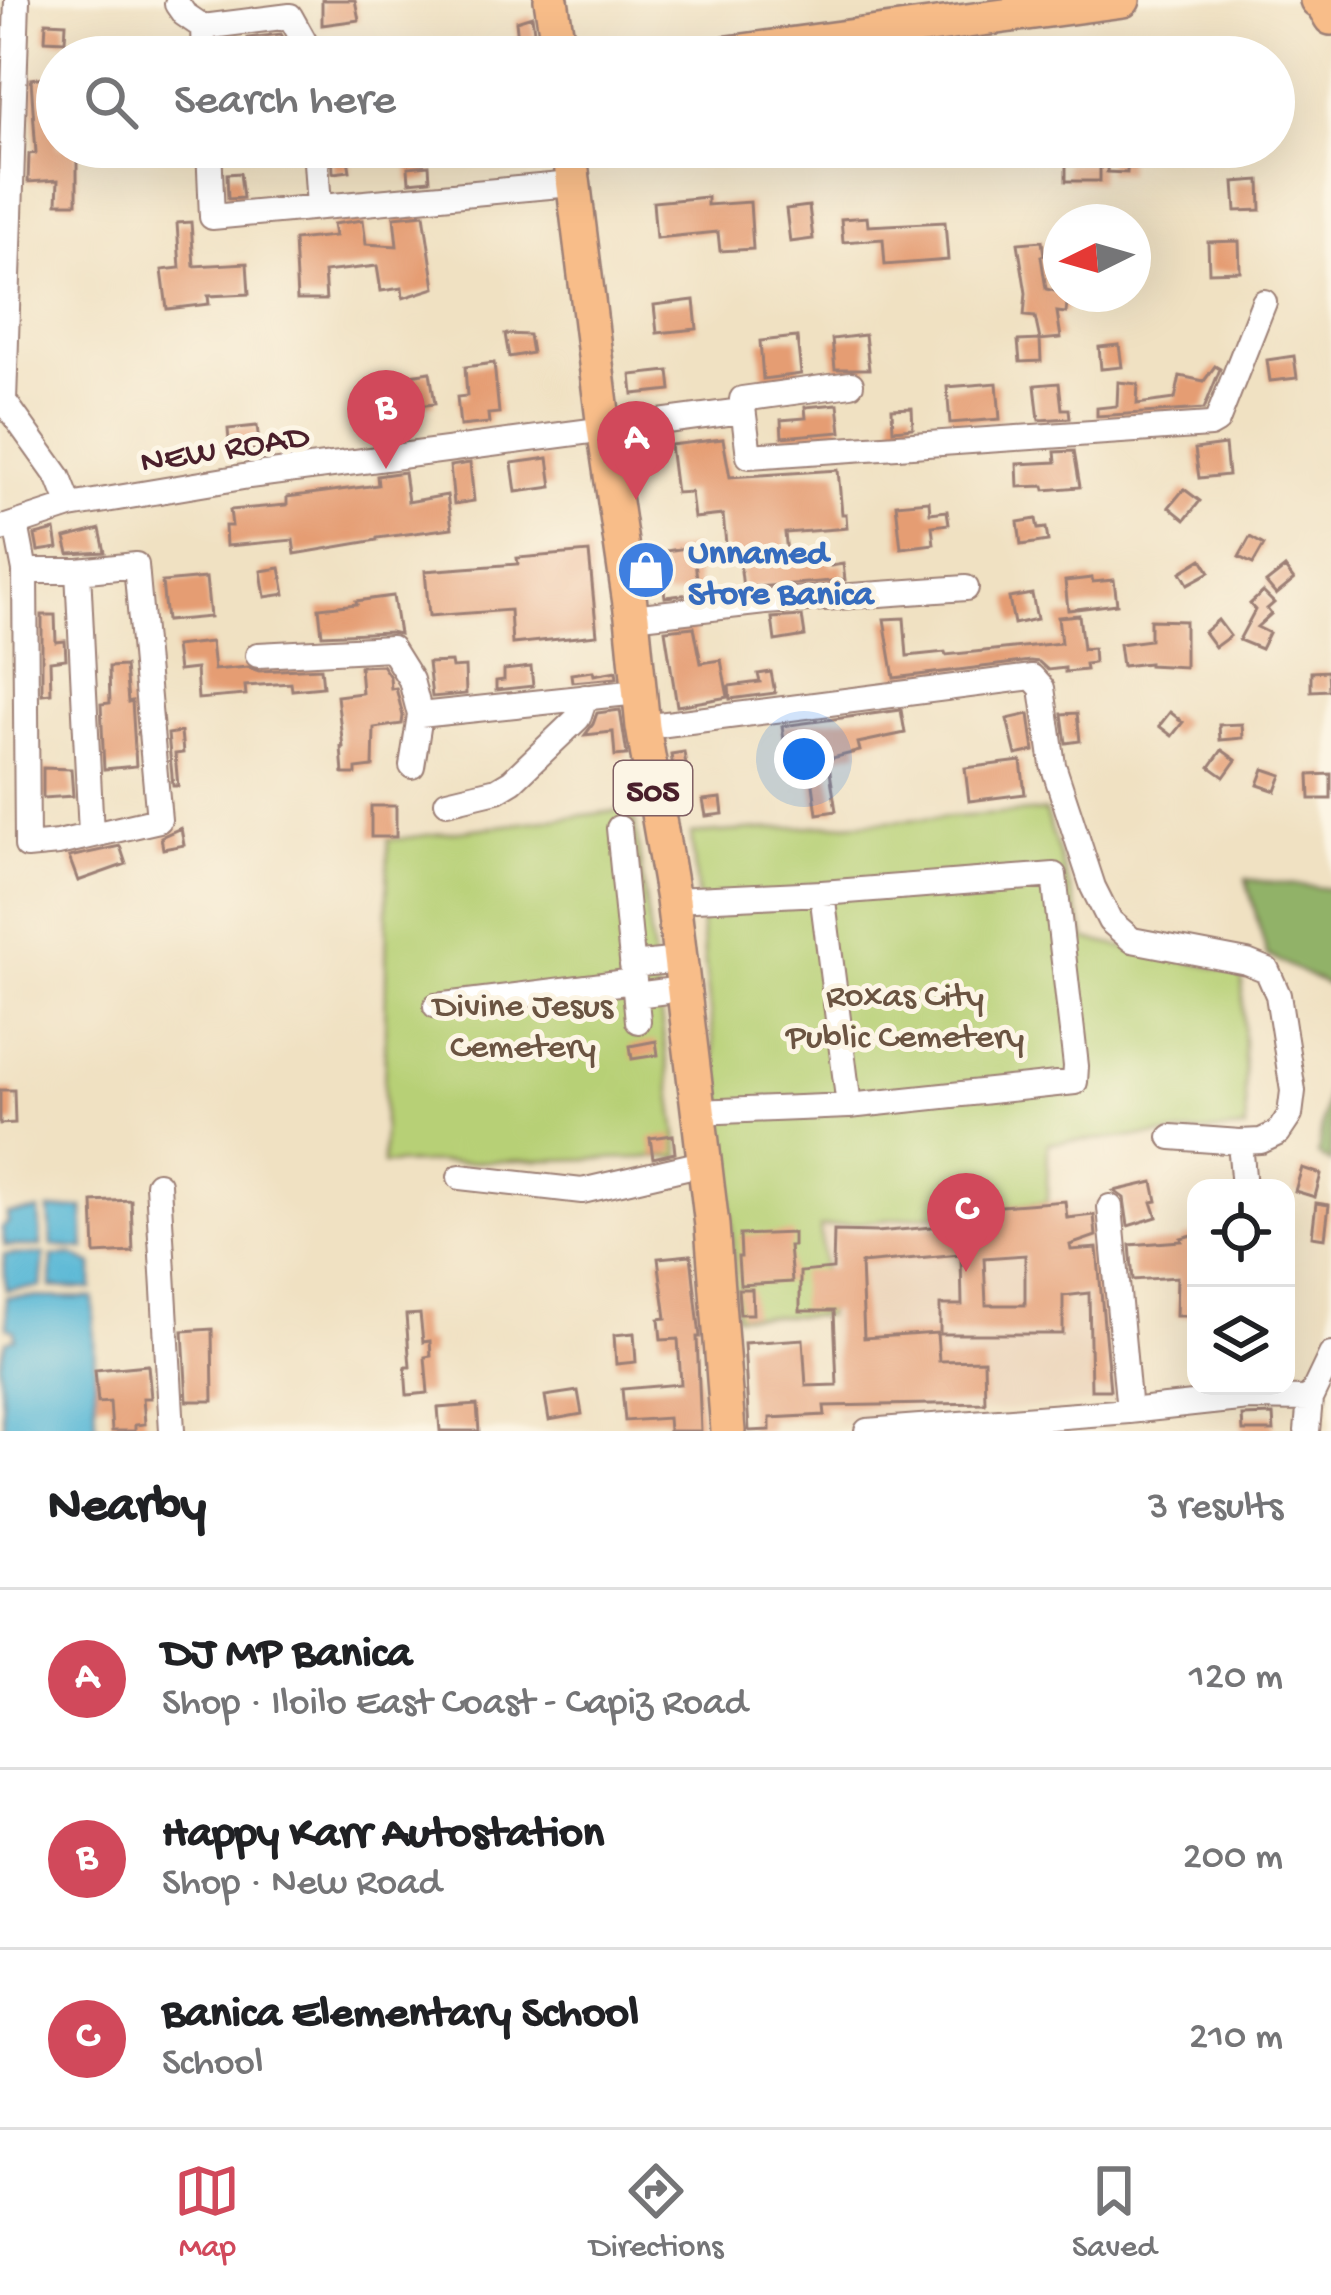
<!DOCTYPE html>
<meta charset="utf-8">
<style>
:root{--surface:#fff;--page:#f6f6f6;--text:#202124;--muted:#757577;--line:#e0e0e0;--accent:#d1495b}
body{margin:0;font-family:"Gochi Hand",sans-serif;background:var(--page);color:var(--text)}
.controls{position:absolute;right:36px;bottom:36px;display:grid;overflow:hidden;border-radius:24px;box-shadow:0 12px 48px #0002}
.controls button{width:108px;height:108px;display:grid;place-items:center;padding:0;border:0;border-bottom:3px solid var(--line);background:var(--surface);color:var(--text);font:60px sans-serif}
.compass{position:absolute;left:1043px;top:204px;width:108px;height:108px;border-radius:50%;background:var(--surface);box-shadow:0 12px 48px #0002;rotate:265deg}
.you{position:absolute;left:804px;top:759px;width:42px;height:42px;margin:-30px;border:9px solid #fff;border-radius:50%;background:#1a73e8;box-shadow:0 0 0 18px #1a73e833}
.badge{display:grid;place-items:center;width:78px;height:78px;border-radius:50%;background:var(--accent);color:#fff;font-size:39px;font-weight:700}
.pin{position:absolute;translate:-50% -99px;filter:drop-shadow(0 3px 6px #0008)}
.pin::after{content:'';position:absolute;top:63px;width:42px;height:36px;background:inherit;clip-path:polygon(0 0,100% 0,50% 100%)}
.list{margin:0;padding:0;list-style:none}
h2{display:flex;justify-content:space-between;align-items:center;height:156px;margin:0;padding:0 48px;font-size:51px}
h2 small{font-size:39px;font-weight:400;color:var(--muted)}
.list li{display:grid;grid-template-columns:78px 1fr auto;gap:36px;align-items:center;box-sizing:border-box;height:180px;padding:0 48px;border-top:3px solid var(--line)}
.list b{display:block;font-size:45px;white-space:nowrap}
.list p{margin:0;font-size:39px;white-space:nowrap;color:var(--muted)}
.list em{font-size:39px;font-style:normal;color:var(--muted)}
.icon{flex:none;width:66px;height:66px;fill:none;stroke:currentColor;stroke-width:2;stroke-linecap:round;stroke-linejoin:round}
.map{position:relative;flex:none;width:1331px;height:1431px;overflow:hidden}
.search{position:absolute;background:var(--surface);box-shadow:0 12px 48px #0002;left:36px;right:36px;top:36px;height:132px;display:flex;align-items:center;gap:30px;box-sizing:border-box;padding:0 42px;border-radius:66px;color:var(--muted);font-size:45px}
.sheet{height:696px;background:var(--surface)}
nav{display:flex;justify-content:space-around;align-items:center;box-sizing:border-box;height:168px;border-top:3px solid var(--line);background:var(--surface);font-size:33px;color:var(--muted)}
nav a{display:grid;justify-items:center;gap:6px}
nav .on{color:var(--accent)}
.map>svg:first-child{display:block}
.built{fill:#ebd3b8}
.green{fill:#b7d076;stroke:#807850;stroke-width:3}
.forest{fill:#91b267;stroke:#6e6849;stroke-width:3}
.water{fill:#57b7d6;stroke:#506b80;stroke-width:3}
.building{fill:#e59d73;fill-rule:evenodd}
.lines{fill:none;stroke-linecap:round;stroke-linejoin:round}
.minor-casing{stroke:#9d8076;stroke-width:28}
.major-casing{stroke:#9d8076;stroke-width:38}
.minor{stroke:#fff;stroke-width:24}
.major{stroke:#f8bd89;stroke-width:33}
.labels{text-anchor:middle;stroke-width:10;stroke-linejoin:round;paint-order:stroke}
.shield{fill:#fcf5e5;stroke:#7f5f63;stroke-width:3}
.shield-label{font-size:33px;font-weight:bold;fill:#4a1f2b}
.street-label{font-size:36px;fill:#4a1f2b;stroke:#fcf5e5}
.shop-label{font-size:36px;font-weight:bold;fill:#366cbe;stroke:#fcf5e5;text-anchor:start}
.park-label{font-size:36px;fill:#6b5442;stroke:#fcf5e5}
</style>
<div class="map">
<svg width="1331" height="1431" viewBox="0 0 1331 1431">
<rect width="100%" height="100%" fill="#fcf5e5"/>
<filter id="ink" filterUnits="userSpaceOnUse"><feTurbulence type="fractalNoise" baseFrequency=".00833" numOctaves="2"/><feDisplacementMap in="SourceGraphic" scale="24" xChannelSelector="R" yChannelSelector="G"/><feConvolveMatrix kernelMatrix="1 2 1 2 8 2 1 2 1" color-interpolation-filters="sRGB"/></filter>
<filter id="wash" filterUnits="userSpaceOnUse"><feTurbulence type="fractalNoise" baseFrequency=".004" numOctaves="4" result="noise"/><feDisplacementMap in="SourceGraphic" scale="48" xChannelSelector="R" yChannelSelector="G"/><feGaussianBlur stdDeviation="2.7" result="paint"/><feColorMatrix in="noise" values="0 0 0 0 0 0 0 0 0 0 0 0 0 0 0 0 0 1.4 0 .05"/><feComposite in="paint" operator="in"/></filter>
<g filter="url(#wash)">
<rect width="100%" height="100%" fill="#f0e1c2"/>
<path class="built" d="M 1103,1199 L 1119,1401 L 837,1423 L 819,1227 L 1047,1202 Z"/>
<path class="green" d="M 633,809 L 680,1157 L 383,1164 L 388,840 Z
M 1045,811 L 1086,939 L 1242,974 L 1246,1129 L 1048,1143 L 1047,1202 L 820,1227 L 827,1316 L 736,1316 L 730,1197 L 691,834 Z"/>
<path class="forest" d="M 1246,879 L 1331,889 L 1331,987 L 1267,955 Z
M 1331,1060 L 1331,1163 L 1318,1155 Z"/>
<path class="water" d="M 83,1208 L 85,1249 L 52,1246 L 49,1210 Z
M 39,1211 L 41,1246 L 5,1246 L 2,1228 L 8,1223 L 7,1214 Z
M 44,1254 L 41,1287 L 6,1290 L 4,1255 Z
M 73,1255 L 92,1265 L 92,1289 L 51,1287 L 52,1256 Z
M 6,1297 L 93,1298 L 96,1431 L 4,1431 L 0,1364 L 6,1341 L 15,1338 L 14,1330 L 7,1327 Z"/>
<g id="blocks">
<path class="building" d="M 322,0 L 355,0 L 359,20 L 322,25 Z
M 532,16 L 535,39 L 518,40 L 516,21 Z
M 46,22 L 66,23 L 65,41 L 45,40 Z
M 281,34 L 288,47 L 289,57 L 250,57 L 248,38 Z
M 57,75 L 57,147 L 77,147 L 77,203 L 57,203 L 58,180 L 28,182 L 29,154 L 36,153 L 31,79 Z
M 332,147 L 346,147 L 350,171 L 333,173 Z
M 522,147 L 548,147 L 550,161 L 524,164 Z
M 1108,154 L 1128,155 L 1127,173 L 1107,172 Z
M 1066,163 L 1100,163 L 1100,181 L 1066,181 Z
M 429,165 L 430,180 L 409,182 L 408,167 Z
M 240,173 L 243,198 L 228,199 L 227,174 Z
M 1260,180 L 1261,210 L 1236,211 L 1234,182 Z
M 707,197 L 707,205 L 750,202 L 753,249 L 720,251 L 718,232 L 656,238 L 653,202 Z
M 809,206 L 813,239 L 790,242 L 786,209 Z
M 424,214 L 435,288 L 403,298 L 402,288 L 381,291 L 377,266 L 324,272 L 326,300 L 297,300 L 294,240 L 335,236 L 333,224 L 363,220 L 366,244 L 397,246 L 394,217 Z
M 867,217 L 868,226 L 945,222 L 948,260 L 885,265 L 883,239 L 843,242 L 841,219 Z
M 191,222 L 194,266 L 247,263 L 249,294 L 208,296 L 209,304 L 167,309 L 162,270 L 180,268 L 177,223 Z
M 1042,241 L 1044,255 L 1041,256 L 1046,289 L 1068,294 L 1066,313 L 1057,312 L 1061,338 L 1040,340 L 1035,317 L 1024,316 L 1026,293 L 1018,243 Z
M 1239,241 L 1240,271 L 1209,272 L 1208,242 Z
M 694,300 L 697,329 L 657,333 L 654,305 Z
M 505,334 L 529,335 L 532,353 L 509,357 Z
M 865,335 L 869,369 L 835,369 L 832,339 Z
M 797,337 L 801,374 L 763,379 L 760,341 Z
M 1040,340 L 1041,361 L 1020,362 L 1018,341 Z
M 1119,345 L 1122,367 L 1101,369 L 1099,347 Z
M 1294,356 L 1297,378 L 1270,381 L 1267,360 Z
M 494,363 L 499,413 L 488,414 L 489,423 L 460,426 L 457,397 L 467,396 L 465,367 Z
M 1215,366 L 1220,369 L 1204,409 L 1097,416 L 1097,408 L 1117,406 L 1118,382 L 1138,384 L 1137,404 L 1175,399 L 1180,376 L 1204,381 Z
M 669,371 L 671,390 L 633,394 L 631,375 Z
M 430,372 L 435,404 L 397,408 L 396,377 Z
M 997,383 L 1000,419 L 950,423 L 947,387 Z
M 1059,383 L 1062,409 L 1069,409 L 1070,418 L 1039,420 L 1035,385 Z
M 838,404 L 841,432 L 782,437 L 781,420 L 806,418 L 805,407 Z
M 912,408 L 913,428 L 893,430 L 892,409 Z
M 257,426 L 260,449 L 230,452 L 228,429 Z
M 723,439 L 730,477 L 838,470 L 842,514 L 846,514 L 847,528 L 785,533 L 788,565 L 830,559 L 831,566 L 843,564 L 845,580 L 743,588 L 740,562 L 728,563 L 723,515 L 694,518 L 691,492 L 676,493 L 670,445 Z
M 1225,445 L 1228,475 L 1199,478 L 1195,449 Z
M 1074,451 L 1080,487 L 1045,490 L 1044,486 L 1018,487 L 1017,464 L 1056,462 L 1055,452 Z
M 548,458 L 552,487 L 516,492 L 512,463 Z
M 470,463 L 474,501 L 454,504 L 450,466 Z
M 404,472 L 408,502 L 447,495 L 452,528 L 377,538 L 377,540 L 295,554 L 293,540 L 226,546 L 225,526 L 232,526 L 230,510 L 287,505 L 287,497 L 378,485 L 377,476 Z
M 1184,489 L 1200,501 L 1185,520 L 1169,507 Z
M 929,501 L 930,513 L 947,511 L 949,524 L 932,526 L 934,544 L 901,548 L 896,504 Z
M 1036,519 L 1038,529 L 1046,528 L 1048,541 L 1021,545 L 1018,522 Z
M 100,529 L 105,552 L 69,554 L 65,538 Z
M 55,530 L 58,548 L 38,551 L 35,535 Z
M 1250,537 L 1264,545 L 1253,564 L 1239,557 Z
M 693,547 L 699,593 L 665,597 L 659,552 Z
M 589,552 L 597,635 L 512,644 L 510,610 L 429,616 L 425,571 L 518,564 L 517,558 Z
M 1202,559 L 1210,572 L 1188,584 L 1181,572 Z
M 280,568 L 285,594 L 265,597 L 261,571 Z
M 1285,568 L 1294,580 L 1276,595 L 1266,583 Z
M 206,578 L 210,617 L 166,621 L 162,582 Z
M 1092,578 L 1093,582 L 1114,580 L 1117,604 L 1068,610 L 1065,581 Z
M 1263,592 L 1274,603 L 1267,609 L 1271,614 L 1257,627 L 1269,633 L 1261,649 L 1239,640 L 1255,610 L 1250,604 Z
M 1032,594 L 1037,619 L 1014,624 L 1009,598 Z
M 393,596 L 399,634 L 390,632 L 322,635 L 319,608 L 357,604 L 356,601 Z
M 42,615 L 55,615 L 56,642 L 65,641 L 66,659 L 50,661 L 51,693 L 42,694 Z
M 1079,615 L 1083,649 L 1093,648 L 1094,663 L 1085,664 L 1086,670 L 1065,672 L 1065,668 L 1048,670 L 1039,662 L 1030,661 L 894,678 L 884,619 L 904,618 L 907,656 L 945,652 L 946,655 L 1061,643 L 1058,617 Z
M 802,616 L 805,636 L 775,641 L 772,618 Z
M 1150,620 L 1185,621 L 1185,667 L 1149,665 L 1149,663 L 1122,666 L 1119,644 L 1150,640 Z
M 1218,620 L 1230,636 L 1215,647 L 1204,632 Z
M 694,627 L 701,663 L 721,660 L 728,697 L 677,706 L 665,630 Z
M 211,642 L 214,670 L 248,667 L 259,671 L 321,668 L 323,687 L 292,690 L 291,683 L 245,686 L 246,695 L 198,699 L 196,669 L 178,671 L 175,646 Z
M 451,662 L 452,668 L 465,667 L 466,694 L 432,697 L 428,663 Z
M 382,665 L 390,677 L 391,689 L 396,688 L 403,716 L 402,724 L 374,728 L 373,767 L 356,769 L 356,774 L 343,774 L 341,747 L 343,747 L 337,696 L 362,693 L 360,666 Z
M 125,666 L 128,702 L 132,701 L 136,766 L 104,769 L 101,704 L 110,703 L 109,667 Z
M 531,667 L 533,686 L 496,690 L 496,681 L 504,680 L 504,670 Z
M 593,671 L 594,675 L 616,671 L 617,678 L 572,682 L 571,674 Z
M 1328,671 L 1329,690 L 1311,691 L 1311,672 Z
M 771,672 L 775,693 L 730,699 L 729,686 L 760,682 L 758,674 Z
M 620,710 L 627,755 L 615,756 L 613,732 L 585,735 L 593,724 L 597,713 Z
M 901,710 L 905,733 L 858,743 L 860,751 L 828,759 L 836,811 L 817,814 L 811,770 L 789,774 L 782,726 Z
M 1170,712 L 1183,722 L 1172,736 L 1159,726 Z
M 1077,713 L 1080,741 L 1066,743 L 1062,714 Z
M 1029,714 L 1034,751 L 1016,755 L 1007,719 Z
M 1242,724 L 1243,738 L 1220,740 L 1219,725 Z
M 181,732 L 183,753 L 175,754 L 178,786 L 173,786 L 168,734 Z
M 1222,750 L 1236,760 L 1224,777 L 1210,767 Z
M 684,752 L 689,786 L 676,788 L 671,754 Z
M 1021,761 L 1025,794 L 969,801 L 965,768 Z
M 43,768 L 71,769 L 73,796 L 43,798 Z
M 1264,769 L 1282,775 L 1276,791 L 1258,785 Z
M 1331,774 L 1331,799 L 1310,799 L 1309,775 Z
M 721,798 L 723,814 L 706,816 L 703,800 Z
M 371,806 L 396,806 L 396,837 L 371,837 Z
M 181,828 L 184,845 L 163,849 L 161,837 Z
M 120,846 L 126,864 L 78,881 L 69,857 Z
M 656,1041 L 658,1055 L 632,1059 L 630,1046 Z
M 0,1090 L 14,1090 L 15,1123 L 0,1124 Z
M 673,1135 L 675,1153 L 653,1158 L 650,1138 Z
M 1302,1168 L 1321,1174 L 1315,1197 L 1295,1191 Z
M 1153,1182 L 1157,1201 L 1152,1202 L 1157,1217 L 1128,1226 L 1124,1198 L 1114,1191 Z
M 131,1200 L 133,1252 L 95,1254 L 93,1202 Z
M 1065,1201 L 1067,1218 L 1094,1215 L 1096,1236 L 1070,1245 L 1071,1250 L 1097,1248 L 1110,1390 L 1091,1390 L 1089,1293 L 1063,1296 L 1063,1334 L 940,1334 L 940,1305 L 962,1305 L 961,1254 L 861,1263 L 864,1338 L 937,1333 L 939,1361 L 984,1360 L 985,1403 L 824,1406 L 825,1415 L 770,1418 L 770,1430 L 749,1431 L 744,1343 L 803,1339 L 806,1386 L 837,1385 L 834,1311 L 800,1311 L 800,1272 L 833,1269 L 834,1231 L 877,1232 L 976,1223 L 975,1208 ZM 1025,1255 L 1025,1305 L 986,1305 L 984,1258 Z
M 1316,1203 L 1329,1205 L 1325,1238 L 1312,1236 Z
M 793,1233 L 793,1246 L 789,1246 L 792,1282 L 740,1285 L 738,1257 L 741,1257 L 740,1235 Z
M 1196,1234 L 1196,1316 L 1176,1316 L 1177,1277 L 1133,1280 L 1130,1245 L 1182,1241 L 1181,1238 Z
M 691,1255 L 700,1337 L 697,1337 L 701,1431 L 669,1431 L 668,1418 L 625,1421 L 622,1389 L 681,1384 L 678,1339 L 661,1340 L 659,1319 L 666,1318 L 658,1258 Z
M 738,1289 L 752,1289 L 753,1314 L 740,1314 Z
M 420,1314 L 423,1342 L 430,1341 L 431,1356 L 425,1357 L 428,1393 L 407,1395 L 405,1367 L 410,1367 L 406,1315 Z
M 212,1329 L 213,1401 L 187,1401 L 183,1331 Z
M 634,1333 L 636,1362 L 616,1364 L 614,1335 Z
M 148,1365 L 151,1398 L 143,1398 L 145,1424 L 135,1425 L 135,1431 L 112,1431 L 110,1402 L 98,1403 L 95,1370 Z
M 578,1391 L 582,1414 L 549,1420 L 545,1396 Z
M 477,1405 L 479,1431 L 440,1431 L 438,1408 Z
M 1273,1415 L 1274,1431 L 1243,1431 L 1242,1416 Z"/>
</g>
</g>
<g filter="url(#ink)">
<use href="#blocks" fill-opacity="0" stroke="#9d8076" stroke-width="3"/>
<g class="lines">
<defs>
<path id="minor" d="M 17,0 L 4,401 L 59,478 L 70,506
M 177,4 L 184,14 L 203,27 L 290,16 L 305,43 L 307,57
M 203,27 L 204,57
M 209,147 L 212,217 L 572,184
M 315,147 L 319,207
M 851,384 L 742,399 L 749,456 L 1210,425 L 1217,421 L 1264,302
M 16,524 L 25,571 L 27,846 L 58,843 L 159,820 L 136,565 L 78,571 L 25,571
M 0,529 L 70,506 L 249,476 L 742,411
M 78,571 L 91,834
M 632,617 L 765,602 L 966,588
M 258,655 L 391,648 L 411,680 L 420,715 L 412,766
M 420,715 L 638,692
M 643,727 L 1032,677 L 1042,688 L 1053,765 L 1093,887 L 1110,921 L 1132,940 L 1247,962 L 1267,970 L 1278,995 L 1293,1091 L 1290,1115 L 1278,1133 L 1261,1141 L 1240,1142 L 1171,1137
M 447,802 L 497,790 L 512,781 L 578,718 L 585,697
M 619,828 L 638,1021
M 822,893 L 849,1106
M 673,900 L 822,893 L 1054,875 L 1076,1066 L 1075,1082 L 849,1106 L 696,1112
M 632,965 L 679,960
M 636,995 L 682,989
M 436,1006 L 634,981
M 1240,1142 L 1244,1188
M 460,1177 L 582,1191 L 703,1163
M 158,1184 L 172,1431
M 1110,1207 L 1129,1411
M 867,1431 L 1129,1411 L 1248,1398 L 1310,1399
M 1307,1431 L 1310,1399 L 1331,1355"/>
<path id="major" d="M 551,0 L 560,57
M 1317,0 L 1322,3 L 1331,18
M 699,57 L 1123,0
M 569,147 L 604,428 L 632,617 L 643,727 L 673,900 L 712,1226 L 728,1431"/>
</defs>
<use href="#minor" class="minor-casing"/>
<use href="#major" class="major-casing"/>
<use href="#minor" class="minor"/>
<use href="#major" class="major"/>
</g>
</g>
<defs>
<symbol id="shop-disc" viewBox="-11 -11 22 22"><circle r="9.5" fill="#3f7fe0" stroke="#fcf5e5"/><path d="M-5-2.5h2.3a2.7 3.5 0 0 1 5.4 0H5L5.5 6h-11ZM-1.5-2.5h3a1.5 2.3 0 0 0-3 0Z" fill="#fff"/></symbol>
</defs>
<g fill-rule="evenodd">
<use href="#shop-disc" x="613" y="537" width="66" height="66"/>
</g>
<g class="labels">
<rect class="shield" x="614" y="761" width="78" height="54" rx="9"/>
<g class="shield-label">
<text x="653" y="800">505</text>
</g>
<g class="street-label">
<text transform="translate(224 445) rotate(-9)" y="13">NEW ROAD</text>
</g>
<g class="shop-label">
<text x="688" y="562">Unnamed<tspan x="688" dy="41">Store Banica</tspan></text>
</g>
<g class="park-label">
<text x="905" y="1005">Roxas City<tspan x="905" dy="41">Public Cemetery</tspan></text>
<text x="523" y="1015">Divine Jesus<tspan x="523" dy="41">Cemetery</tspan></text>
</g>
</g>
</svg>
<div class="controls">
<button><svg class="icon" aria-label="locate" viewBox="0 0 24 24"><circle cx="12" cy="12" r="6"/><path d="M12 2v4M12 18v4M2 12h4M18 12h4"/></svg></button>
<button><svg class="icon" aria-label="layers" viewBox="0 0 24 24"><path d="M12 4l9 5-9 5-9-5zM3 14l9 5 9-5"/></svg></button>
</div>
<svg class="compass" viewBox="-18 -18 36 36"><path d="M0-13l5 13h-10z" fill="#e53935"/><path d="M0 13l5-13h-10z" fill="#757577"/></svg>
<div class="you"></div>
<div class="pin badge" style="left:636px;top:500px">A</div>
<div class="pin badge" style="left:386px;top:469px">B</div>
<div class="pin badge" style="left:966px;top:1272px">C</div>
<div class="search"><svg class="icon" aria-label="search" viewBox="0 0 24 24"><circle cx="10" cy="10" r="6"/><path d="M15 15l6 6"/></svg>Search here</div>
</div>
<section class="sheet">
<h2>Nearby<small>3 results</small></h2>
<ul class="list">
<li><span class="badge">A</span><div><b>DJ MP Banica</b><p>Shop · Iloilo East Coast - Capiz Road</p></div><em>120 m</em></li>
<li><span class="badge">B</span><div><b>Happy Karr Autostation</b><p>Shop · New Road</p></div><em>200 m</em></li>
<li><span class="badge">C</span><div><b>Banica Elementary School</b><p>School</p></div><em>210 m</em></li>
</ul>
</section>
<nav>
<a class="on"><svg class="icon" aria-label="map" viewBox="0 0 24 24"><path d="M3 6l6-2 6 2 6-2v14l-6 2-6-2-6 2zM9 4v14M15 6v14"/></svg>Map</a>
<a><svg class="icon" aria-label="directions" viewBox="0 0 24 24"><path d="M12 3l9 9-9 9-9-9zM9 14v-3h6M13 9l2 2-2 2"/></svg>Directions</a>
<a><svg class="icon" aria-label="saved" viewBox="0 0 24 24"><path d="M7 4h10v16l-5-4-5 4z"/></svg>Saved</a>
</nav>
